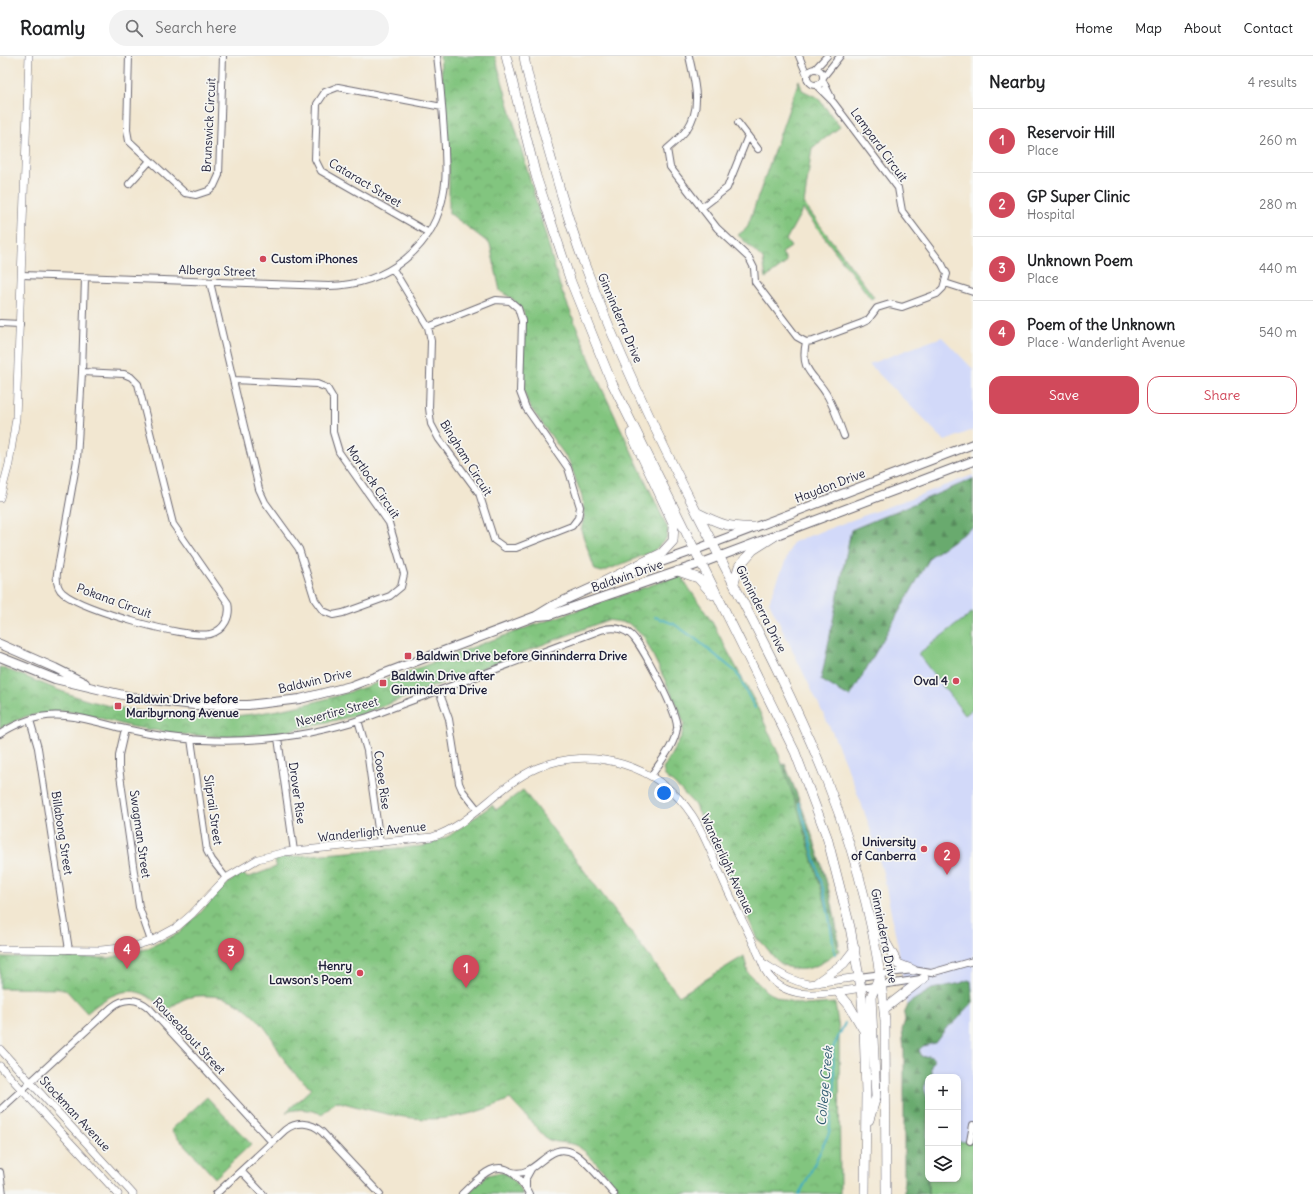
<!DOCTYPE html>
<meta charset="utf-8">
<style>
:root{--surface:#fff;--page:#f2f2f2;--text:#202124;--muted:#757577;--line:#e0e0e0;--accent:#d1495b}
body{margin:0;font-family:Delius,sans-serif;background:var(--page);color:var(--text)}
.controls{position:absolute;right:12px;bottom:12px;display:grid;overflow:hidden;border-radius:8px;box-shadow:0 2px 6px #0003}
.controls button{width:36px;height:36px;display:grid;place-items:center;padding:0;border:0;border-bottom:1px solid var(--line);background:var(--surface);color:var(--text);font:20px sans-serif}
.you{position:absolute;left:664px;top:737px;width:14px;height:14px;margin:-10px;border:3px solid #fff;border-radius:50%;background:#1a73e8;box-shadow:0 0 0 6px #1a73e833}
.badge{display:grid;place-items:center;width:26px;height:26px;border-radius:50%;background:var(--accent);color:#fff;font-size:13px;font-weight:700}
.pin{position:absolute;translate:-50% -33px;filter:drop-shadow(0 1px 2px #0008)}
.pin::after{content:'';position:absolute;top:21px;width:14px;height:12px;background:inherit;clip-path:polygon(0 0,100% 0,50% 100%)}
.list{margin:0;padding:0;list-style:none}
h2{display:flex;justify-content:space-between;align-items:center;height:52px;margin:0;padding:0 16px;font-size:17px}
h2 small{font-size:13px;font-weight:400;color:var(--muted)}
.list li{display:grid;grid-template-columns:26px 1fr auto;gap:12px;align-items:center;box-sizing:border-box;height:64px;padding:0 16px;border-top:1px solid var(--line)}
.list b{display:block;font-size:15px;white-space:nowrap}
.list p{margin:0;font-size:13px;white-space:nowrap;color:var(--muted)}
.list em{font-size:13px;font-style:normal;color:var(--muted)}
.actions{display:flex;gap:8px;padding:12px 16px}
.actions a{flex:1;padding:9px 0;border:1px solid var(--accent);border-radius:12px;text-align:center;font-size:14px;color:var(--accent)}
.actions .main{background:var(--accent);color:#fff}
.icon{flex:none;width:22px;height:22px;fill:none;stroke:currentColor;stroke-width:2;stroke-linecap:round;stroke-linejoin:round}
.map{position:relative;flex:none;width:973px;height:1138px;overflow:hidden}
header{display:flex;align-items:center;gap:24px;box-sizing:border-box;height:56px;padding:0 20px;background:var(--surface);border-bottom:1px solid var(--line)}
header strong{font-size:19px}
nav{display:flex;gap:22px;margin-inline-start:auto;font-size:14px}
.search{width:280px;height:36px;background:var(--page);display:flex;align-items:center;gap:10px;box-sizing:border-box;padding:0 14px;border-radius:22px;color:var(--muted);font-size:15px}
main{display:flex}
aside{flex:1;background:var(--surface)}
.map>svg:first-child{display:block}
.built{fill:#d2d9f9;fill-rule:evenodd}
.grass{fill:#82c57f;stroke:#52745d}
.forest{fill:url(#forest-firs);stroke:#466654}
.park{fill:url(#park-crowns);stroke:#52745d}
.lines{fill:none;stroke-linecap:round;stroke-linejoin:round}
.stream{stroke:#41adbf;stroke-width:2}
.minor-casing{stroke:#6b6770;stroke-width:8}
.tertiary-casing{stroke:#6b6770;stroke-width:8}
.secondary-casing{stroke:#6b6770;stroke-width:10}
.primary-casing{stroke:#6b6770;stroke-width:10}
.minor{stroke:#fff;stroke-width:6}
.tertiary{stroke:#fff;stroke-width:7}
.secondary{stroke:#fff;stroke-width:8}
.primary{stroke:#fff;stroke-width:9}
.poi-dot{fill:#d1495b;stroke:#f6f6f2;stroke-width:1.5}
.labels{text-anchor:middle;stroke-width:3.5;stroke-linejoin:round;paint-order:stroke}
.street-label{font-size:12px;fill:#22223b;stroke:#f6f6f2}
.poi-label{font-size:12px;font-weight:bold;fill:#22223b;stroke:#f6f6f2;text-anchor:start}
.water-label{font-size:13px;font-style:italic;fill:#2e5a70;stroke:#f6f6f2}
</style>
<header>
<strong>Roamly</strong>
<div class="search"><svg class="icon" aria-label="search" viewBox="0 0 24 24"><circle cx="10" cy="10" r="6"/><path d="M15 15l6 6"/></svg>Search here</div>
<nav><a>Home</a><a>Map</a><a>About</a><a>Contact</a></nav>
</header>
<main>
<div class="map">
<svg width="973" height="1138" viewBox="0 0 973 1138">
<defs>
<pattern id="forest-firs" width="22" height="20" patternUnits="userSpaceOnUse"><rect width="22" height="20" fill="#69aa6e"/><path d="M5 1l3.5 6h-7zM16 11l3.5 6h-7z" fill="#568a5c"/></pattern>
<pattern id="park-crowns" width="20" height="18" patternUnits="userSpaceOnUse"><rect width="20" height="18" fill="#82c57f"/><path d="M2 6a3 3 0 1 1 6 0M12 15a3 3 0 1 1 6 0" fill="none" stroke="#6aa069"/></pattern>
</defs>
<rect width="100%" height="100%" fill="#f6f6f2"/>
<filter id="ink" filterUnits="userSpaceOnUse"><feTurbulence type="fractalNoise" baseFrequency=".025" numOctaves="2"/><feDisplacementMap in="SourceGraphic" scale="8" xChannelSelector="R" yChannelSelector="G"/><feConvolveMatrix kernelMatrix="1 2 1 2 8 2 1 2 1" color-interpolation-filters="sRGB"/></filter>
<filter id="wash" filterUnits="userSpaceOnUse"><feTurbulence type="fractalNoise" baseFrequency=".012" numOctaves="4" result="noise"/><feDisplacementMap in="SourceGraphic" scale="16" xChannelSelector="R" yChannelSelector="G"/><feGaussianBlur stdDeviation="0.9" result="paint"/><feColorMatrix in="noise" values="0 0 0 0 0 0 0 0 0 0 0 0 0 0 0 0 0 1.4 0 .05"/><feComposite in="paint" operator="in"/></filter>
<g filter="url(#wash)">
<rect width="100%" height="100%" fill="#f2e7d1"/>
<path class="built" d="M 942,281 L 973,313 L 973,374 L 945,385 L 869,308 Z
M 973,419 L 973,1138 L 908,1138 L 913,960 L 906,947 L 898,891 L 883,817 L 869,769 L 852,723 L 833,678 L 769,546 L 793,486 ZM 928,1021 L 958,1021 L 958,1123 L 928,1123 Z"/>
<path class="grass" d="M 973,556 L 973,653 L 965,659 L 918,598 Z
M 973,1085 L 973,1138 L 928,1138 L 928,1123 L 958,1123 L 958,1086 Z"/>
<path class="forest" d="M 973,423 L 973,471 L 931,500 L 850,641 L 821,624 L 851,474 Z
M 785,708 C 808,766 832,827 839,889 L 821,906 L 813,808 L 804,774 L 782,749 L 778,711 Z
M 968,924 L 971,925 L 973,946 L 954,967 L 947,971 L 935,987 L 923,990 L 919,994 L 922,1001 L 929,1000 L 933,1002 C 934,1007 932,1007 931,1010 C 930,1014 932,1017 931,1021 L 928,1021 L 924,1032 L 928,1045 L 926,1107 L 928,1138 L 904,1138 L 904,995 L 902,974 L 905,964 L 904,958 L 909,947 L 932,933 L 961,927 Z"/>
<path class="park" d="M 440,0 L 495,0 L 560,230 L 599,326 L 668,473 L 666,483 L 654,495 L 602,516 L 595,514 L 581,474 L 584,461 L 582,441 L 569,405 L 528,348 L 523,330 L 524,257 L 514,244 L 500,235 L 490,188 L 449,157 L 449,99 Z
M 799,24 L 802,34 L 818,42 L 840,71 L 812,92 L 804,148 L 874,241 L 871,243 L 803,153 L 786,184 L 791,191 L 782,197 L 786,203 L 786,207 L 766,222 L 763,203 L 738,179 L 747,172 Z
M 680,519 L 712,566 L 756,648 L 779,699 L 801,763 L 839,895 C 822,909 800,922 779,906 C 771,900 766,888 757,883 L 737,835 L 702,762 L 694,748 L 679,732 L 665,720 L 663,713 L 682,679 L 684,667 L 678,651 L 644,581 L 628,567 L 607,564 L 362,658 L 280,677 L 221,681 L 177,678 L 128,670 L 82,657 L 58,655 L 27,660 L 0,672 L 0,611 C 26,620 51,632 77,641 C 110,652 146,657 182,660 C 287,668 388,623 484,587 C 549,563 615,542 680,519 Z
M 523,734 L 679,940 L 744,900 L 748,917 L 767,936 L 785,944 L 805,949 L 835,947 L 839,974 L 840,1138 L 627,1138 L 623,1134 L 621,1135 C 611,1125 588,1095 577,1090 C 567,1085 557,1088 547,1083 L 510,1043 C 441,1074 406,1064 336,1045 L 322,1058 C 309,1053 300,1052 286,1056 L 312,1032 C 302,1025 293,1017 286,1006 C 280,999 277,990 272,982 C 257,959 237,940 209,940 C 189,939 182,942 167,955 C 159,949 150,940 141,937 C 121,930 101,945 87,957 L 65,933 L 0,932 L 0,901 L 109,902 L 146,893 L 179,877 L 202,855 L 220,834 L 242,816 L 247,822 L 276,811 L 275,802 L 424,790 L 449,780 L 492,749 L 496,754 Z
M 207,1041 L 251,1088 L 215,1122 L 171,1074 Z
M 497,1117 L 506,1117 L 515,1126 L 523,1138 L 467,1138 L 488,1119 Z"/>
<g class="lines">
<path class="stream" d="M 655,561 L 674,568 L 697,584 L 736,616 L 755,652
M 799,747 L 826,843 L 835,898
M 800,1138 L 829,1077 L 835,1029 L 833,992 L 845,967"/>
</g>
</g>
<g filter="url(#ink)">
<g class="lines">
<defs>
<path id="minor" d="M 129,0 L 127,74 L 129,85 L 185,137 L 196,139 L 208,135 L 214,130 L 219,119 L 223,0
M 689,0 C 694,24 703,51 687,73 C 682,80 674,87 667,93 L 670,111 L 717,172 L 749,202 L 754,212 L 755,226 L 797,281 L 806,286 L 813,285 L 862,267 L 868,264 L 877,252 L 890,248 L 902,251 L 937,238 L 943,232 L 947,218 L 942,208 L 902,155 L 898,132 L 833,46 L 816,29
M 799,0 L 807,19
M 816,12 L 827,0
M807 21a8 8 0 1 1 16 0a8 8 0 1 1-16 0Z
M 824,20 L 840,0
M 823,25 L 831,41
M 738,67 L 758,93
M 129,128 L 149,106
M 701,152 L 727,132 L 748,80
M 429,177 L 321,115 L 315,103 L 317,48 L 325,36 L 338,31 L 442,51
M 393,213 L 428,271 L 496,244 L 510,245 L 518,252 L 522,265 L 520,336 L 526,352 L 568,412 L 580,451 L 578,462 L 572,470 L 516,492 L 505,492 L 494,484 L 479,437 L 439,383 L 431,368 L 429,352 L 431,285 L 428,271
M 22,219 L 329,230 C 386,229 436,192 444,134 C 447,120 445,105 445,91 C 443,61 441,30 437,0
M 210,226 L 233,324 L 317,328 L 327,332 L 333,342 L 333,376 L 339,396 L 389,467 L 404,518 L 401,531 L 390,540 L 343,557 L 333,559 L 323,555 L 315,544 L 299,493 L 265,446 L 259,433 L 233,324
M 945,227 L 973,236
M 0,267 L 20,268
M 806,286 C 799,317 816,318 828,341 C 835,354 839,367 844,380
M 82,316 L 77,404 L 57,517 C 56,525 57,532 63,537 C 82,554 186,583 210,578 C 225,574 231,560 228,547 L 173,468 L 138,328 L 131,321 L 124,318 L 82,316 L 85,222
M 439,635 L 449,663 L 459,727 L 462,734 L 478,754
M 30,664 L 38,692 L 69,894
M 358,664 L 367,695 L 380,787
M 125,673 L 119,699 L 119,712 L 139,851 L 151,885
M 0,678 C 47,648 76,661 125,673 C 151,679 177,683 203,684 C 259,687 315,679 368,661 L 601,574 C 611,571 621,571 630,578 C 641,586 678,658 677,672 C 675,689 660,706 651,720
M 278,682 L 294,795
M 191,683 L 207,795 L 212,804 L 226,822
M 859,921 L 913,914 L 931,917 L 973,905
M 861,932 L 921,923
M 0,1054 L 112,951 C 124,941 138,942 149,952 L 272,1086
M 970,1085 L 973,1069
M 241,1115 L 263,1138
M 0,1116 L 3,1138
M 512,1116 C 537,1123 548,1082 575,1098 C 588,1106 603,1126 614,1138
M 526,1132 L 526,1122 L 531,1113
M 216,1138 L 285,1074 C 297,1065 311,1066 322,1076 L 380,1138
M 462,1138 C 477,1124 496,1099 516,1120 C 521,1126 526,1131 529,1138"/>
<path id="tertiary" d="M 0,442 L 9,408 L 16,362 L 29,0
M 0,893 L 101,894 L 131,891 L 151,885 L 177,871 L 192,858 L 226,822 L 258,803 L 285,796 L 432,781 C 473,768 498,729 537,712 C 592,689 659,709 692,759 C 707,782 716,810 728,835 C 740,861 755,888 765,914 C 785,949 829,937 861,932
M 763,907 C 778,916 790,925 808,928 L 859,921
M 0,993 L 133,1138
M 0,1010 L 118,1138"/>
<path id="secondary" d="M 627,518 L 695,494 L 973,388
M 539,560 L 550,559 L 702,507 L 973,405
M 0,588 L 55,612 L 85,627
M 0,601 L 55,623 L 136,642 L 194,649 L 248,649 L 300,643 L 351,630 L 536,560 L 554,549 L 609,524"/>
<path id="primary" d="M 506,0 L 536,120 L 571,226 L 611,325 L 795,696 L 827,781 L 850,871 L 861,932 L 864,968 L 866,1037 L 865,1138
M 524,0 C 528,27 538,54 545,81 C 558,127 571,175 589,220 C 620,302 659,383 699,461 C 783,624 871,778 885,965 L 886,1138
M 698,457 C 720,468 729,472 755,471
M 678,515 L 698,522 L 713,539
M 603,526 L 662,497 L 673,485 L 674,469 L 631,377
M 734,527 L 739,510 L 753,494 L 778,478
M 873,864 L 898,908 L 913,914
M 818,926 L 844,907 L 855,893
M 838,936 L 849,949 L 863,973
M 884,953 L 924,922
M 869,1064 L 876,1041 L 871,941 L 880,918"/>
</defs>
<use href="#minor" class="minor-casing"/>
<use href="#tertiary" class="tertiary-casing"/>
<use href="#secondary" class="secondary-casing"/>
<use href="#primary" class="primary-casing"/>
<use href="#minor" class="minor"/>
<use href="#tertiary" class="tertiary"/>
<use href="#secondary" class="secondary"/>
<use href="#primary" class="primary"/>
</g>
</g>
<g class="poi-dot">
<circle cx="263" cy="203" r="4"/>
<rect x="404" y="596" width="8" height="8" rx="2"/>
<circle cx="956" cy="625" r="4"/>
<rect x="379" y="623" width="8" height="8" rx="2"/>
<rect x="114" y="646" width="8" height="8" rx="2"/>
<circle cx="924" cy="793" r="4"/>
<circle cx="360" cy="917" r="4"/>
</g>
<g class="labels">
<g class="street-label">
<text transform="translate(209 69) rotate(-87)" y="4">Brunswick Circuit</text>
<text transform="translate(879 89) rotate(54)" y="4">Lampard Circuit</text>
<text transform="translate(365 127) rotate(31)" y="4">Cataract Street</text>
<text transform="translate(217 215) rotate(2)" y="4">Alberga Street</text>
<text transform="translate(620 262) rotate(67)" y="4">Ginninderra Drive</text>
<text transform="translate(466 402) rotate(58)" y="4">Bingham Circuit</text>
<text transform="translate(373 426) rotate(56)" y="4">Mortlock Circuit</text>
<text transform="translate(830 430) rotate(-21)" y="4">Haydon Drive</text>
<text transform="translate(627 520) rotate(-19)" y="4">Baldwin Drive</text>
<text transform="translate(114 545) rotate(20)" y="4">Pokana Circuit</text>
<text transform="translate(761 553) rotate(63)" y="4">Ginninderra Drive</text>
<text transform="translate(315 625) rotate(-13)" y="4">Baldwin Drive</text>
<text transform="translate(337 656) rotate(-15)" y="4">Nevertire Street</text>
<text transform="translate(382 724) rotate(82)" y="4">Cooee Rise</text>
<text transform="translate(297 737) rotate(82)" y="4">Drover Rise</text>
<text transform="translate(213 754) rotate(82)" y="4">Sliprail Street</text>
<text transform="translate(372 776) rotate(-6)" y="4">Wanderlight Avenue</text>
<text transform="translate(62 777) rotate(81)" y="4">Billabong Street</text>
<text transform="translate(140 778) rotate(82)" y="4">Swagman Street</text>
<text transform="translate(727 808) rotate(65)" y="4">Wanderlight Avenue</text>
<text transform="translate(884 880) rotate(79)" y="4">Ginninderra Drive</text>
<text transform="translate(189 980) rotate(47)" y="4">Rouseabout Street</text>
<text transform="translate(75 1058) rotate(47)" y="4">Stockman Avenue</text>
</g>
<g class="poi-label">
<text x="271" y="207">Custom iPhones</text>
<text x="416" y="604">Baldwin Drive before Ginninderra Drive</text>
<text x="391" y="624">Baldwin Drive after<tspan x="391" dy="14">Ginninderra Drive</tspan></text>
<text x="948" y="629" text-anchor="end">Oval 4</text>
<text x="126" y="647">Baldwin Drive before<tspan x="126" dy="14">Maribyrnong Avenue</tspan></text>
<text x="916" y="790" text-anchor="end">University<tspan x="916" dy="14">of Canberra</tspan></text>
<text x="352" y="914" text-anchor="end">Henry<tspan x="352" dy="14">Lawson's Poem</tspan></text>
</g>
<g class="water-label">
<text transform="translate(824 1030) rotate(-85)" y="5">College Creek</text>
</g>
</g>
</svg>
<div class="controls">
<button>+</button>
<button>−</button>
<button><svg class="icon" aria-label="layers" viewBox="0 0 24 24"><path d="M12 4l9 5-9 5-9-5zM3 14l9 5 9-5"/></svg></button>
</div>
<div class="you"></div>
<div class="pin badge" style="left:466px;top:932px">1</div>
<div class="pin badge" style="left:947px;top:819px">2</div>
<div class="pin badge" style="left:231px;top:915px">3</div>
<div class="pin badge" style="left:127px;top:913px">4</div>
</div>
<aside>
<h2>Nearby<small>4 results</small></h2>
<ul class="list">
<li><span class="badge">1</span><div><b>Reservoir Hill</b><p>Place</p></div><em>260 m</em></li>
<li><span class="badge">2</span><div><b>GP Super Clinic</b><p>Hospital</p></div><em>280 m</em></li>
<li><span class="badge">3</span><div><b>Unknown Poem</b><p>Place</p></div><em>440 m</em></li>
<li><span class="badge">4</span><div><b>Poem of the Unknown</b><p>Place · Wanderlight Avenue</p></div><em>540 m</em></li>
</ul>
<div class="actions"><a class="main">Save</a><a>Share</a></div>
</aside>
</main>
